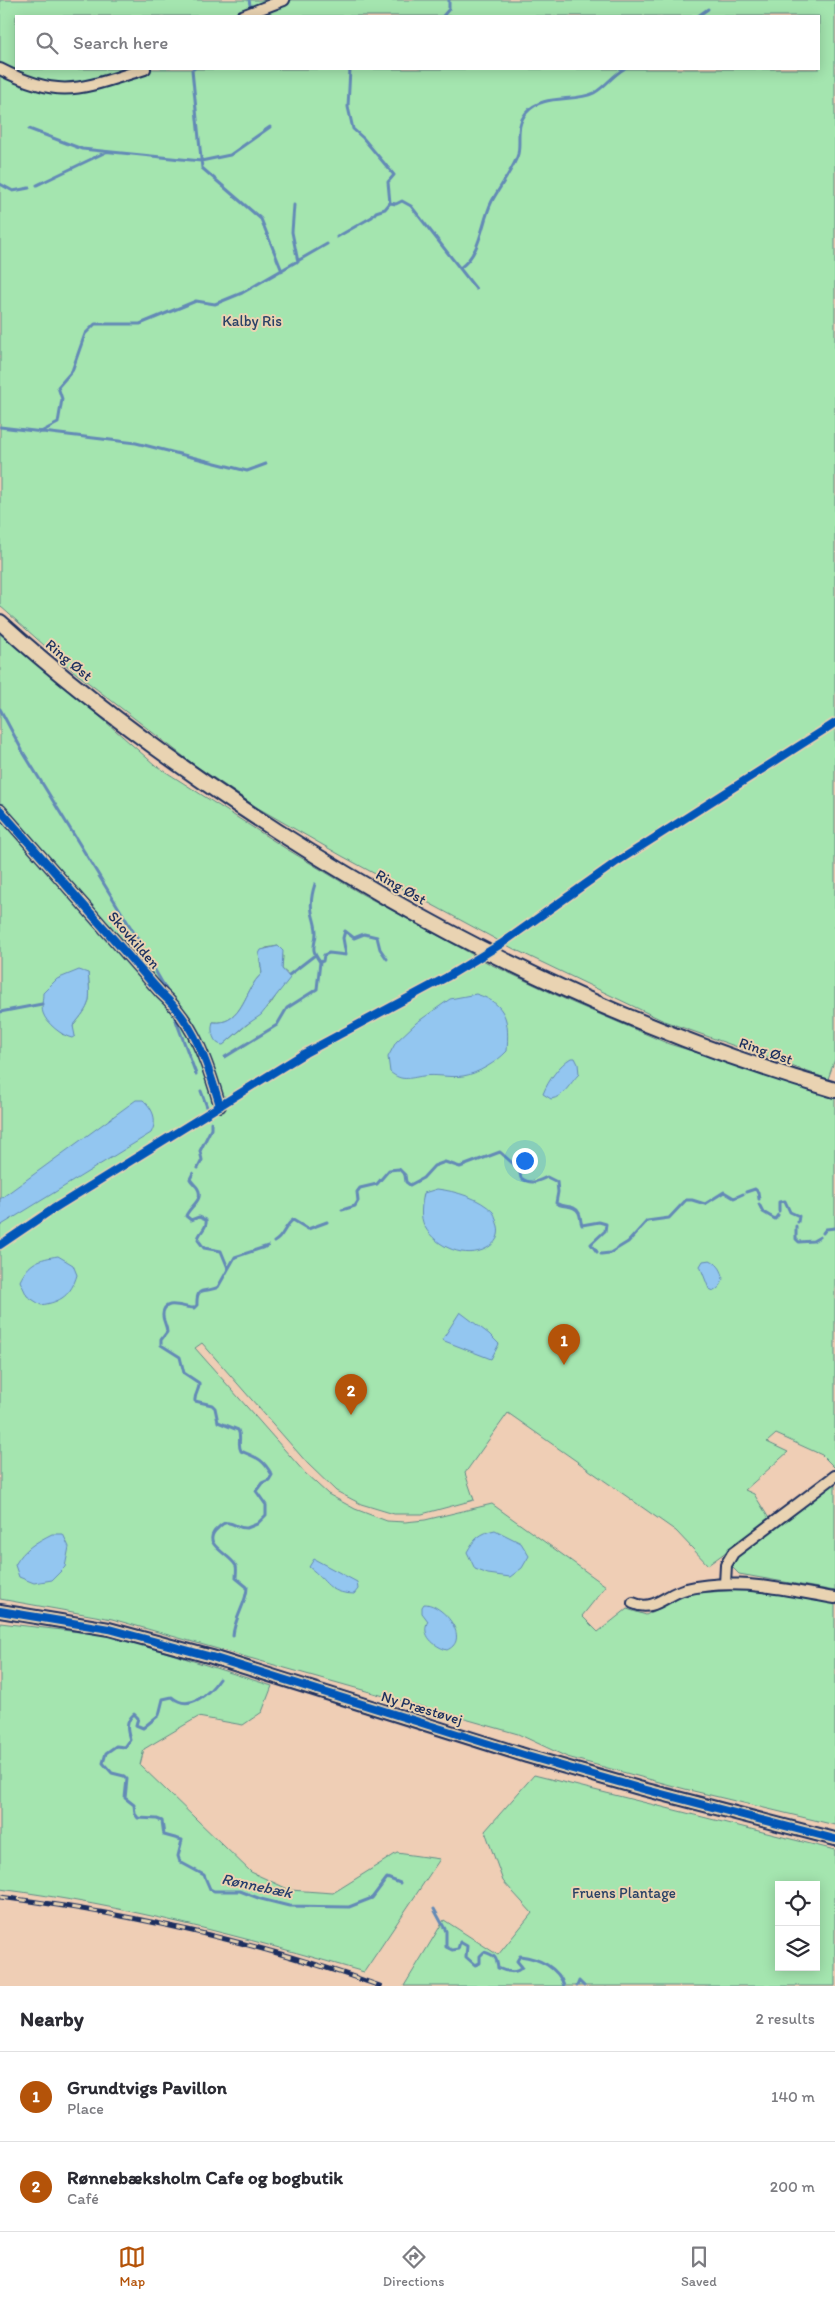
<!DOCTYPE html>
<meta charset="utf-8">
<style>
:root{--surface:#fff;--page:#f7f7f7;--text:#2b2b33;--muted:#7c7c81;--line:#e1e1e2;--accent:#b45309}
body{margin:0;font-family:Itim,sans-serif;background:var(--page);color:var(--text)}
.controls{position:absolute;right:15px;bottom:15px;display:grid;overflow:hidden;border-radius:0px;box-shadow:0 2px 12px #0003}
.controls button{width:45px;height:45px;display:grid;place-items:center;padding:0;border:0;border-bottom:1px solid var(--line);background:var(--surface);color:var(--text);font:25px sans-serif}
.you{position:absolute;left:524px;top:1160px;width:18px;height:18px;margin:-12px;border:4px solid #fff;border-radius:50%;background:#1a73e8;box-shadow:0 0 0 8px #1a73e833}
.badge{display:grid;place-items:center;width:32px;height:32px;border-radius:50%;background:var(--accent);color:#fff;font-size:16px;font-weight:700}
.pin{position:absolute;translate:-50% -41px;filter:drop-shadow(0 1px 2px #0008)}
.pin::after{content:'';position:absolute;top:26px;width:18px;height:15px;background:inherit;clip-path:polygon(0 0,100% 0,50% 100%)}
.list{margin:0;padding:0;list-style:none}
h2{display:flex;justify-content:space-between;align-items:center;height:65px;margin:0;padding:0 20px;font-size:21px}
h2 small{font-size:16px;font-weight:400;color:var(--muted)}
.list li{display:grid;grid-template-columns:32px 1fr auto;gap:15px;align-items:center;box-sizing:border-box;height:90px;padding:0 20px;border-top:1px solid var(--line)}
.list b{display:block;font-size:19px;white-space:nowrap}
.list p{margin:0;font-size:16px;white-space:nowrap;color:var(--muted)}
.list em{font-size:16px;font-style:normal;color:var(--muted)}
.icon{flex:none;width:28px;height:28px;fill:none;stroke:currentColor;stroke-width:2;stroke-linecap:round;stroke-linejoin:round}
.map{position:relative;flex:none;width:835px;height:1986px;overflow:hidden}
.search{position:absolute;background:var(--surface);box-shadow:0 2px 12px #0003;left:15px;right:15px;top:15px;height:55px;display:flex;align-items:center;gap:12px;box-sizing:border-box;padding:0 18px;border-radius:0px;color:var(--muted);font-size:19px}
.sheet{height:245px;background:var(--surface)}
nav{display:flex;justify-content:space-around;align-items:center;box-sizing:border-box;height:70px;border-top:1px solid var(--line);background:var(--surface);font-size:14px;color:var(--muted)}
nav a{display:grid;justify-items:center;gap:2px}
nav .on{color:var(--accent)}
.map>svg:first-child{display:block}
.green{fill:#a4e5af;stroke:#608a86;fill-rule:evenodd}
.water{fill:#93c6f0;stroke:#638ab6}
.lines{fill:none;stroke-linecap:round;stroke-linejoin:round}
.stream{stroke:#638ab6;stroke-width:3}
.minor-casing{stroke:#1b2f5e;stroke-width:14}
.tertiary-casing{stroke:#1b2f5e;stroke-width:16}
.secondary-casing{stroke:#1b2f5e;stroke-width:18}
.minor{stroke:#e9d3b2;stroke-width:10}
.tertiary{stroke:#e9d3b2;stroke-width:12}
.secondary{stroke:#e9d3b2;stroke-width:14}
.rail-casing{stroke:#1b2f5e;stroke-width:5}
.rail{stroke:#e9d3b2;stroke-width:3;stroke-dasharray:9;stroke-linecap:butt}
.cycleway-casing{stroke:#e9d3b2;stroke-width:11}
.cycleway{stroke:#0057b8;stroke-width:8}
.labels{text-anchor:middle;stroke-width:4;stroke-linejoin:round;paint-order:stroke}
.park-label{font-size:15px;fill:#294166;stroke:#e9d3b2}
.street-label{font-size:15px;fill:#1b2f5e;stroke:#e9d3b2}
.water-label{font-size:16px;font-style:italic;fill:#273e6d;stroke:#e9d3b2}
</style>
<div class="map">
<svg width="835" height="1986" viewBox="0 0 835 1986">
<rect width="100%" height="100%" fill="#efceb5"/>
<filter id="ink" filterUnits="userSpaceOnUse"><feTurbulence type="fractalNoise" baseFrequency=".02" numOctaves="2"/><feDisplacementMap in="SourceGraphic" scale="10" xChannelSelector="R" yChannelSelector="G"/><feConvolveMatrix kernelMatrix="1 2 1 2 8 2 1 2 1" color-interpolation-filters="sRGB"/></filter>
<g filter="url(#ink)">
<path class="green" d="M 0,0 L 835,0 L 835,1059 L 828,1079 L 664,1021 L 514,949 L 342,856 L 258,808 L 192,763 L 72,670 L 0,606 ZM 16,16 L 819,16 L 819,69 L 16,69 Z
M 0,629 L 155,765 L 285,848 L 360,893 L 490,964 L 571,1002 L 669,1044 L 835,1095 L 835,1468 L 822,1455 L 776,1434 L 767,1442 L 788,1452 L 745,1490 L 754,1494 L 770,1520 L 708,1565 L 676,1531 L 508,1413 L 465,1473 L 474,1500 L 422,1514 L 394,1514 L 361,1504 L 336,1491 L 308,1464 L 202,1343 L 195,1348 L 305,1473 L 328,1494 L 355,1509 L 387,1521 L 405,1522 L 425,1520 L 492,1504 L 606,1586 L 582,1616 L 598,1632 L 627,1609 L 646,1615 L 688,1594 L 748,1589 L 835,1604 L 835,1825 L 685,1789 L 567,1757 L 518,1734 L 112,1619 L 0,1599 L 0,816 L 192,1023 L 178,1002 L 163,990 L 0,803 ZM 278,946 L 283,956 L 282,969 L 289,975 L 270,1005 L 223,1045 L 213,1022 C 238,1025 243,1000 254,983 C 256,979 259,977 262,973 L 259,954 L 266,948 ZM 88,973 C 91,1002 91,1004 73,1026 L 73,1030 L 63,1035 L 58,1030 Z
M 835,1480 L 835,1591 L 739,1574 L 731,1566 L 736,1555 Z
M 0,1623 L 115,1636 L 272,1686 L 262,1712 L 243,1725 L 198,1717 L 144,1749 L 140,1765 L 251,1872 L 290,1890 L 333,1893 L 397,1853 L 440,1859 L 364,1972 C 244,1937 124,1905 0,1889 Z
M 534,1775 L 835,1850 L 835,1986 L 404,1986 L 444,1920 L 498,1955 L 532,1913 L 503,1881 L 485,1831 ZM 779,1885 L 816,1885 L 816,1967 L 779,1967 Z"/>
<path class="water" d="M 278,946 L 283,951 L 282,969 L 290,978 L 261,1015 L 246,1025 L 223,1045 C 213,1045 210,1030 213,1022 C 238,1025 243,1000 254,983 C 256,979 259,977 262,973 L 259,954 L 261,950 Z
M 79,970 L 88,973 C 91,1003 91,1004 73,1026 L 75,1036 L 72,1038 C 62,1036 46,1023 43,1013 C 41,1007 43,999 43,993 L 57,979 Z
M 476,994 C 508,1004 509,1022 507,1051 C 497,1062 477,1074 463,1076 C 450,1078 436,1074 423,1076 C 409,1078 402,1082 390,1072 L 388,1057 L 396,1042 L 416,1023 L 450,999 Z
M 571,1058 L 575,1058 L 578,1064 L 579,1074 C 570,1083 564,1097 551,1099 L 543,1094 C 548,1081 559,1065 571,1058 Z
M 136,1100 L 143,1100 C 153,1109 158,1120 151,1133 L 0,1226 L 0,1199 Z
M 437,1189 C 455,1191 480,1198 493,1212 C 496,1216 496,1222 498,1226 C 500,1236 496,1243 487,1248 C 466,1260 436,1247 425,1227 C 419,1216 422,1204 424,1193 Z
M 58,1256 L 73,1265 L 77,1275 C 71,1295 61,1302 41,1305 L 27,1296 L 20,1281 C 29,1262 39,1259 58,1256 Z
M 710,1260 C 723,1266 729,1283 714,1291 L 709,1289 L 700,1266 L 703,1261 Z
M 460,1312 L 489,1334 L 499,1344 L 491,1359 L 442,1340 Z
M 495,1530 L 521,1543 L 529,1556 L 522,1568 L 510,1577 L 488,1574 L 475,1569 L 467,1552 C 474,1539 480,1533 495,1530 Z
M 52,1534 L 63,1534 L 69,1547 L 65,1567 L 52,1580 L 34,1583 L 19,1577 L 15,1565 C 24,1549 36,1542 52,1534 Z
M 314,1559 L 357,1582 L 358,1589 L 354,1594 C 327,1593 328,1581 309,1567 Z
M 424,1604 C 442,1603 472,1639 447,1650 C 435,1647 420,1635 428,1621 L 422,1613 L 422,1607 Z"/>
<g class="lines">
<path class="stream" d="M 249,0 L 250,5
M 443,16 L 449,9 L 449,0
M 698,16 L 708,9
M 194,69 L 192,70 L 202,168 L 261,219 L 282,271
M 29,129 L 82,149 L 201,161 L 230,155 L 270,127
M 0,184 L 13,191 L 29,188
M 37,185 L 106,152
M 390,203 L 396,204 L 402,201 L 411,206 L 476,289
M 294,205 L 292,232 L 298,262
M 337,237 L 372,217 L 376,212 L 385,209 L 390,203 L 388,182 L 394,175 L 363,138 L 353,129 L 348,107 L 350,69
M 460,268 C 482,252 481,223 492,201 C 499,188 515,166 518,154 C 521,140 515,127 526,113 C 542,93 574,103 594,93 C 605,87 613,75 624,69
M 0,427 L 136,443 L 247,471 L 266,464
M 39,433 L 58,423 L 62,399 L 58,387 L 72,371 L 85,334 L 95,324 L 140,324 L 196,301 L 215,304 L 242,293 L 327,244
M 0,709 L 23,752 L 139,941
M 145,953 L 167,991
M 320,962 L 323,961 L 324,955 L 329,953 L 346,955 L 343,938 L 345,931 L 354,938 L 364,934 L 377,937 L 380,949 L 387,959
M 289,975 L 315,955
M 172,1010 L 196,1074
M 0,1012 L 42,1004
M 225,1057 L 277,1025 L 287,1008 L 317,989 L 320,962 C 309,947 316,946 316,932 C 316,925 313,918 312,912 C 310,902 312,893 315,884
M 201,1091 L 207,1107
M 198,1168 L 202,1160 L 200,1151 L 211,1129 L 211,1122
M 193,1173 L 190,1179 C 192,1183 196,1185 198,1189 C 204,1200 189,1207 186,1216 L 191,1220 L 199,1217 L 206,1220 C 208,1229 198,1232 198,1240 L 204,1248 L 221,1251 L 228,1268
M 746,1192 L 755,1189 L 758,1192 L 759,1199
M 759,1204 L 763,1212 L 775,1219 L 778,1215
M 342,1210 L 355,1206 L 358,1201 L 357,1192 L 360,1188 L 377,1184 L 389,1170 L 399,1169 L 405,1175 L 406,1182 L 410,1185 L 423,1178 L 434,1166 L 445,1162 L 460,1167 L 500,1152 L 519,1169 L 521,1178 C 531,1185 536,1182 547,1177 L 557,1182 L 558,1192 L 556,1203 C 563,1208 575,1204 579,1213 C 581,1217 580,1221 582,1225 L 599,1222 L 606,1224 L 605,1231 L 591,1244 L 597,1252
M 779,1211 L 779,1202 L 785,1201 L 790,1212 L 799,1216 L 798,1222
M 796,1226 L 796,1239 L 799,1242 L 813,1241 L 820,1237
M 823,1233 L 826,1229 L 835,1228
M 274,1242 C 284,1237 284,1226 293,1220 L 308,1229 L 327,1222
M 601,1254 L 610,1253 L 628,1242 L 647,1221 L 669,1218 L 686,1200 L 692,1200 L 705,1204 L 724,1192 L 734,1198 L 743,1194
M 233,1636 C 234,1618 247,1603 247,1587 L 236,1578 C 236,1574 237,1569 236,1566 C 229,1553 199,1544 218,1528 C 221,1525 224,1522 229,1523 C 235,1524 240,1529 247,1528 L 257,1524 L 266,1515 L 266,1505 L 256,1491 L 262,1483 L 269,1480 L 272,1475 C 263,1459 258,1458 241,1451 C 237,1444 242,1437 238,1430 L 218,1422 L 215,1408 L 212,1405 L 195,1401 C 194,1394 200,1390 199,1383 L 184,1373 L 180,1357 L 161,1345 L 161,1340 L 167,1332 C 167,1326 163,1321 163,1316 C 162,1296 186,1309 194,1308 L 197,1305 C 196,1284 206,1294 218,1287 L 235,1257 L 268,1246
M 219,1679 C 209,1694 189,1712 172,1697 L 163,1699 L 159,1715 L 143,1728 L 136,1725 L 138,1718 L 134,1714 C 125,1722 127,1730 130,1740 L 125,1747 L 116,1746 L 106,1753 L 103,1763 L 112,1773 L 124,1776 L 127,1779 L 125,1798 L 134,1805 L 135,1814 L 138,1818 L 157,1819 L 162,1821 L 164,1835 L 182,1840 L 178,1856 L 180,1862 L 204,1875 L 210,1889 L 214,1891 L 240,1891 L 261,1899 L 289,1906 L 349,1907 L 372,1898 L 387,1878 L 400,1883
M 434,1909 L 446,1931 L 446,1947 L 452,1950 L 458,1949 L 460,1942 L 467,1946 L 466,1957 L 475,1965 L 480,1963 L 480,1956 L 484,1952 C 495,1955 497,1958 498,1968 C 506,1972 517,1974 522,1967 L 517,1961 L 520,1956 C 539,1958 559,1968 564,1986
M 577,1986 L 579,1981 L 584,1986"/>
<defs>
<path id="minor" d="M 242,16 L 284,0
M 0,69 C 62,101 82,88 145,69
M 0,810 L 161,993 C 194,1022 208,1064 220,1106
M 725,1584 L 726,1565 L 733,1553 L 835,1476
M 633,1603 C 654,1613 667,1593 686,1589 C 736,1577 786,1590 835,1598"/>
<path id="tertiary" d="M 0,1611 L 109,1629 L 212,1657 L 527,1756 L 639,1788 L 835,1839"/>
<path id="secondary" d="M 0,622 C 76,691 157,751 242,808 C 425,930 623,1028 835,1090"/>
</defs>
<use href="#minor" class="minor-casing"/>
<use href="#tertiary" class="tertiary-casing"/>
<use href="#secondary" class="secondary-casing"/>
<use href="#minor" class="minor"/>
<use href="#tertiary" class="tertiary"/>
<use href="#secondary" class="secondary"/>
<defs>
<path id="rail" d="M 0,1897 C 129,1913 257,1942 380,1986"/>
</defs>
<use href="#rail" class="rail-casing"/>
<use href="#rail" class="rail"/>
<defs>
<path id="cycleway" d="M 0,810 L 161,993 C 194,1022 208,1064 220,1106
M 0,1245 L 53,1209 L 305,1053 L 447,977 L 501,944 L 615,863 L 835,723
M 0,1611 L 109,1629 L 212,1657 L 527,1756 L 639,1788 L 835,1839"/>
</defs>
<use href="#cycleway" class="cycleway-casing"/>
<use href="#cycleway" class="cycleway"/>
</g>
</g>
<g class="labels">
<g class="park-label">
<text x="252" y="326">Kalby Ris</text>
<text x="624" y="1898">Fruens Plantage</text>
</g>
<g class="street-label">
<text transform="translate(69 660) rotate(40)" y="5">Ring Øst</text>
<text transform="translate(401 887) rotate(30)" y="5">Ring Øst</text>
<text transform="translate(134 940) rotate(49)" y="5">Skovkilden</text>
<text transform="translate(766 1051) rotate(19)" y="5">Ring Øst</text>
<text transform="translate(422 1708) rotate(17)" y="5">Ny Præstøvej</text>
</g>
<g class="water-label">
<text transform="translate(257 1885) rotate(12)" y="6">Rønnebæk</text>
</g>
</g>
</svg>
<div class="controls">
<button><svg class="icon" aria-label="locate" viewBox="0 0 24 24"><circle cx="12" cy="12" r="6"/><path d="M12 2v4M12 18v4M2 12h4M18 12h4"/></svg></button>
<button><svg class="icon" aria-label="layers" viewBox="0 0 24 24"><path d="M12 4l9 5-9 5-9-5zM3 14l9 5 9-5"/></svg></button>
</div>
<div class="you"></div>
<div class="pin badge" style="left:564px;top:1365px">1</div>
<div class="pin badge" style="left:351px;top:1415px">2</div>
<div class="search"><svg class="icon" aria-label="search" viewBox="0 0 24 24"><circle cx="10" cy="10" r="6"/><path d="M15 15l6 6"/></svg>Search here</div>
</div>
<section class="sheet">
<h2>Nearby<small>2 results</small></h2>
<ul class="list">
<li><span class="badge">1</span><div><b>Grundtvigs Pavillon</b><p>Place</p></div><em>140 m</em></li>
<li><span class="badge">2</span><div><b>Rønnebæksholm Cafe og bogbutik</b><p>Café</p></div><em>200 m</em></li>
</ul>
</section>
<nav>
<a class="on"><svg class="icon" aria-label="map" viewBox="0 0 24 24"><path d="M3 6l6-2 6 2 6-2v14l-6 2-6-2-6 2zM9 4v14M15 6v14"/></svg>Map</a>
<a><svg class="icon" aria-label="directions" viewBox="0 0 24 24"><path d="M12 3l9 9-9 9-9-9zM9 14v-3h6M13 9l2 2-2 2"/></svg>Directions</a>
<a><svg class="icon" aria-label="saved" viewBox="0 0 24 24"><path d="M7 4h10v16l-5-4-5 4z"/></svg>Saved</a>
</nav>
